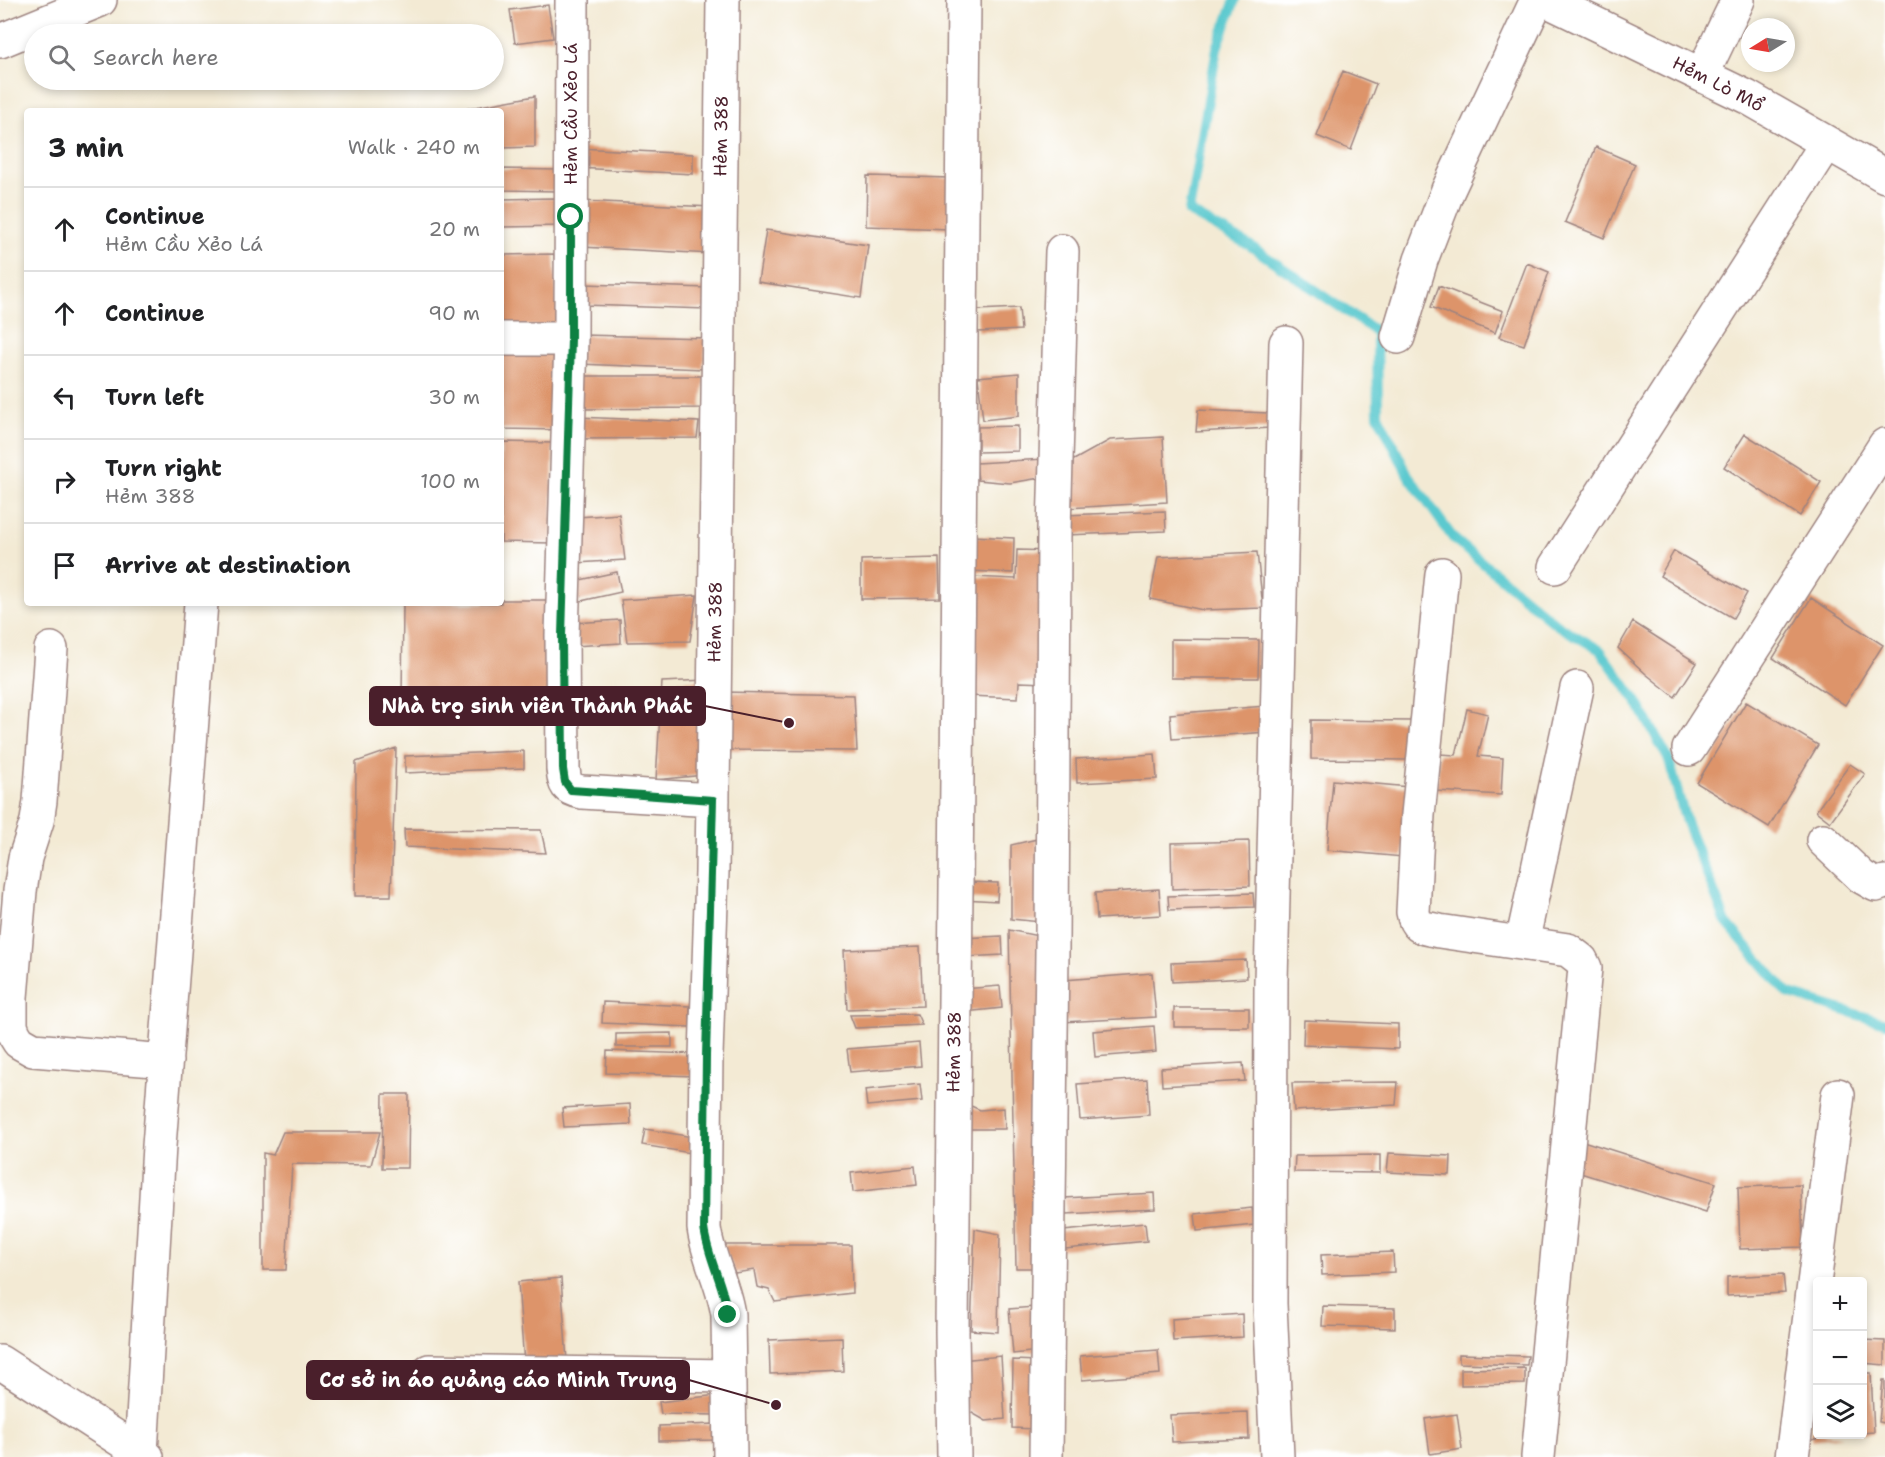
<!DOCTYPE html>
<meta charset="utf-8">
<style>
:root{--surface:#fff;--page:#f6f6f6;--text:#202124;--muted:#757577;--line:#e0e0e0}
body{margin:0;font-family:"Shantell Sans",sans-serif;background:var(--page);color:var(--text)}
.controls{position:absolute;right:18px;bottom:18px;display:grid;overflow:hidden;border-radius:6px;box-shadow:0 3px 9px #0003}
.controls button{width:54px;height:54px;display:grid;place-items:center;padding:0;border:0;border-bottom:2px solid var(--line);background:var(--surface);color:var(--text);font:30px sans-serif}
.compass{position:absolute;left:1741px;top:18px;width:54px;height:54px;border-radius:50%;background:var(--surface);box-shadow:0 3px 9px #0003;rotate:259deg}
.stop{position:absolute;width:18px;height:18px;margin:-14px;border:4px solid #0b8043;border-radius:50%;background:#fff}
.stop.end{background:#0b8043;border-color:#fff;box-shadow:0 2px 6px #0008}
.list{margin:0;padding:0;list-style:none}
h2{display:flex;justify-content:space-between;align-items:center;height:78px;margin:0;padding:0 24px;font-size:26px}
h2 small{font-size:20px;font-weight:400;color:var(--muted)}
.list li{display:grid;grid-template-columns:39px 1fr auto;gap:18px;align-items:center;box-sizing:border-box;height:84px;padding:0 24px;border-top:2px solid var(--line)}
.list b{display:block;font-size:22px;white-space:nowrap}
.list p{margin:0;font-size:20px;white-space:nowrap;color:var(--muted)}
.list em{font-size:20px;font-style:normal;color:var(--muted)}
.icon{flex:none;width:33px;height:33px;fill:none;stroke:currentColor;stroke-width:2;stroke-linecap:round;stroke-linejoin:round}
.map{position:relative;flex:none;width:1885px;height:1457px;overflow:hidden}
.search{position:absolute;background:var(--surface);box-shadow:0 3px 9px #0003;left:24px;top:24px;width:480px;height:66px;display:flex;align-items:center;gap:15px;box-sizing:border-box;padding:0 21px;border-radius:33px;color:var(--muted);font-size:22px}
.panel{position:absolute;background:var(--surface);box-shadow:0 3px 9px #0003;left:24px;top:108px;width:480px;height:498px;border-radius:6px}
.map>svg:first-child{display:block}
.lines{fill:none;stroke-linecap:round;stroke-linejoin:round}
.stream{stroke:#5bc9cf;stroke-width:10}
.building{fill:#dd946b}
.minor-casing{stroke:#9e8480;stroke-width:36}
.minor{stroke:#fff;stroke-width:33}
.route{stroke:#0b8043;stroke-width:8}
.labels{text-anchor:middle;stroke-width:5;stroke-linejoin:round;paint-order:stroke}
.street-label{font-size:18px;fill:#4a1f2b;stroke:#fff}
.leader{fill:none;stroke:#4a1f2b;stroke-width:2}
.callout-dot{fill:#4a1f2b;stroke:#fff;stroke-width:2}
.callout{fill:#4a1f2b;stroke:#4a1f2b;stroke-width:2}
.callout-label{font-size:20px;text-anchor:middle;font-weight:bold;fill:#fff}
</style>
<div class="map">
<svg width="1885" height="1457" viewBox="0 0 1885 1457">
<rect width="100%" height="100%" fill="#fff"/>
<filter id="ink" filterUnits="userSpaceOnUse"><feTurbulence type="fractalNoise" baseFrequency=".0167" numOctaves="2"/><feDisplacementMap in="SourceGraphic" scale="12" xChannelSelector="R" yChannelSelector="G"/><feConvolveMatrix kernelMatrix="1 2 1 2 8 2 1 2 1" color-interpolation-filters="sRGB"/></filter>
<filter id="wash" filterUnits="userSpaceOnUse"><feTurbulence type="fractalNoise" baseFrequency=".008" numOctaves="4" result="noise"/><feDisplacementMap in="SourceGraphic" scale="24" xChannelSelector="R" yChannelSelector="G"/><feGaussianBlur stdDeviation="1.35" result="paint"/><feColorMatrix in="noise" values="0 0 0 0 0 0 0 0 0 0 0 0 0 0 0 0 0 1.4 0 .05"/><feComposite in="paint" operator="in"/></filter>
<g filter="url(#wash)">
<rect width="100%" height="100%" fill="#f3ead4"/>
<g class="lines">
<path class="stream" d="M 1235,0 L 1217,48 L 1189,212 L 1249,245 L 1377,332 L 1378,415 L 1408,475 L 1453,538 L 1557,625 L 1600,650 L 1637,702 L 1669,760 L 1686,822 L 1726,922 L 1787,993 L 1885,1023"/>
</g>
<g id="blocks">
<path class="building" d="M 548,5 L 553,38 L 515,43 L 510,10 Z
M 1343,71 L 1376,84 L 1351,150 L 1317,136 Z
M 535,96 L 535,147 L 501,148 L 501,111 L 454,111 Z
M 1596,147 L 1635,164 L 1604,238 L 1565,222 Z
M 578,148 L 693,154 L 693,174 L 577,168 Z
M 501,169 L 559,170 L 558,191 L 501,190 Z
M 867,176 L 951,178 L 949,229 L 866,226 Z
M 556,198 L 563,226 L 501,227 L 501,199 Z
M 581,201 L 712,207 L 712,254 L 582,247 Z
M 766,230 L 868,245 L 861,298 L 758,282 Z
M 554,254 L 559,326 L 501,326 L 501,255 Z
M 1527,263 L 1549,272 L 1524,345 L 1499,337 Z
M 584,284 L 708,288 L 707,309 L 584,305 Z
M 1439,286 L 1503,311 L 1495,333 L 1431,307 Z
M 1019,308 L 1021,330 L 978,332 L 977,310 Z
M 582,335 L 707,338 L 703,369 L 579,364 Z
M 501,346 L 558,346 L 562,430 L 501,429 Z
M 1019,373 L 1019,416 L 983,420 L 978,377 Z
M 575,376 L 705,376 L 701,408 L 579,409 Z
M 1198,410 L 1268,413 L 1270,428 L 1196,432 Z
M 576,417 L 699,422 L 697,438 L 574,439 Z
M 1018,426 L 1018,451 L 978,452 L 978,427 Z
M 1745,434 L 1821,482 L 1800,516 L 1724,467 Z
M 1163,437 L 1167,502 L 1068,508 L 1063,466 L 1110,440 Z
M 501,442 L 553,443 L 552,543 L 501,542 Z
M 1045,459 L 1046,477 L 1010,483 L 978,480 L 976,463 Z
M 1165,511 L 1166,531 L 1066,535 L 1065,515 Z
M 619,514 L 625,560 L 577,563 L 578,517 Z
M 971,536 L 1014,538 L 1013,573 L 970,571 Z
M 1017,550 L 1053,551 L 1047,683 L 1019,682 L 1018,698 L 969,696 L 973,577 L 1016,579 Z
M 1674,551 L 1747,593 L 1733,618 L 1660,576 Z
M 1257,552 L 1263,608 L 1203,610 L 1150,599 L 1158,557 Z
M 939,558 L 940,598 L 861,599 L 861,560 Z
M 617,572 L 621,592 L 572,603 L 566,583 Z
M 697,595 L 690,641 L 627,642 L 621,600 Z
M 1811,598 L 1883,645 L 1845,705 L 1773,658 Z
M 501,600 L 549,600 L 551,704 L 402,700 L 403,603 L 501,603 Z
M 620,620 L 621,643 L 574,646 L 573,623 Z
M 1633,622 L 1697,663 L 1675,697 L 1646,674 L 1618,648 Z
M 1171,639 L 1259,640 L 1258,678 L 1171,678 Z
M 706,680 L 704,775 L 656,780 L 662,682 Z
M 724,692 L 854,695 L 857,751 L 724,750 Z
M 1746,702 L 1818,745 L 1769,827 L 1697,783 Z
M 1265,706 L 1267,732 L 1172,739 L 1170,714 Z
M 1467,709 L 1488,714 L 1478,756 L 1503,758 L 1501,795 L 1437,791 L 1439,754 L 1456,755 Z
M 1311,720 L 1413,721 L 1412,760 L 1311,759 Z
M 396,748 L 391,896 L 355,896 L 356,762 Z
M 524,751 L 524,768 L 405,773 L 405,756 Z
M 1155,754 L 1157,779 L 1077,783 L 1076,759 Z
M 1850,764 L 1865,774 L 1830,822 L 1816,811 Z
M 1333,780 L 1409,787 L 1403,857 L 1327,850 Z
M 404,829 L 541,830 L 546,853 L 405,847 Z
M 1037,839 L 1041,922 L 1011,919 L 1011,845 Z
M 1249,841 L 1250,886 L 1172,889 L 1171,843 Z
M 964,882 L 998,883 L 997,901 L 963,899 Z
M 1159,889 L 1161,915 L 1097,919 L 1095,893 Z
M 1253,893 L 1254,907 L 1169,910 L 1168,896 Z
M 1009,930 L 1043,937 L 1039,1268 L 1016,1268 Z
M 1002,936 L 1003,955 L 964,957 L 962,938 Z
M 920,947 L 923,1006 L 847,1009 L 844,950 Z
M 1246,960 L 1247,978 L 1172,982 L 1171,963 Z
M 1152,973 L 1156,1017 L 1062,1022 L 1064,980 Z
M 1000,986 L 1002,1008 L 965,1012 L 963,989 Z
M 603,1002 L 690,1006 L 690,1027 L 602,1023 Z
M 1174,1008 L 1249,1008 L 1249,1027 L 1174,1027 Z
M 917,1014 L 922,1025 L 855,1028 L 850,1015 Z
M 1304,1020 L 1398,1024 L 1398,1049 L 1303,1045 Z
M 1154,1026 L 1156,1052 L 1095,1057 L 1093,1031 Z
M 672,1033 L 672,1047 L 616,1047 L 616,1034 Z
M 919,1043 L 921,1066 L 850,1072 L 847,1049 Z
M 607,1051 L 695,1054 L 695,1076 L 606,1073 Z
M 1243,1063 L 1245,1081 L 1162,1086 L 1161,1068 Z
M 1147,1079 L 1149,1115 L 1080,1120 L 1077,1084 Z
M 1398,1082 L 1396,1105 L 1294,1111 L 1292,1083 Z
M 920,1084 L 922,1101 L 867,1106 L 865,1090 Z
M 383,1094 L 409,1094 L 408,1168 L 382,1168 Z
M 960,1101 L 980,1110 L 1004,1108 L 1005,1129 L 960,1129 Z
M 630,1104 L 631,1124 L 564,1127 L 562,1108 Z
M 645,1129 L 693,1137 L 690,1153 L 642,1145 Z
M 283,1132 L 380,1132 L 371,1165 L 292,1164 L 286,1270 L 263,1270 L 263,1153 L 273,1155 Z
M 1583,1141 L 1716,1183 L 1706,1212 L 1574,1171 Z
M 1389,1153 L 1451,1156 L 1450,1175 L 1387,1172 Z
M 1380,1155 L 1380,1173 L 1294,1172 L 1295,1156 Z
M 915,1166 L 917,1185 L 853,1192 L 851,1173 Z
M 1801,1185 L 1803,1247 L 1740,1249 L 1738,1187 Z
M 1154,1193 L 1155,1209 L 1066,1214 L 1065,1198 Z
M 1252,1208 L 1254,1225 L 1197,1231 L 1195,1214 Z
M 1145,1223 L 1147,1241 L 1055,1250 L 1053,1232 Z
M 975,1229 L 1000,1234 L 998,1332 L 971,1330 Z
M 723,1245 L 851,1245 L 852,1293 L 775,1302 L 769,1290 L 757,1287 L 754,1270 L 735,1273 Z
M 1393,1252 L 1394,1272 L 1322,1275 L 1321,1255 Z
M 1783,1274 L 1785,1293 L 1727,1296 L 1727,1277 Z
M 561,1278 L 567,1361 L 524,1364 L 518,1282 Z
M 1323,1306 L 1395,1308 L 1395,1328 L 1322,1326 Z
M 1034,1307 L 1039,1351 L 1013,1354 L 1009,1309 Z
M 1242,1314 L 1243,1337 L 1173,1341 L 1172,1319 Z
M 842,1337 L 843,1371 L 770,1374 L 769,1340 Z
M 1862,1340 L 1885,1341 L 1885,1365 L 1862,1363 Z
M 1158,1350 L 1160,1374 L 1082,1380 L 1080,1356 Z
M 1459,1354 L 1528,1356 L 1527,1365 L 1459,1363 Z
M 1001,1356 L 1005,1419 L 986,1421 L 965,1409 L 961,1360 Z
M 1013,1360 L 1038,1361 L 1036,1429 L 1012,1428 Z
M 1525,1368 L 1525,1384 L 1461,1385 L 1461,1369 Z
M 1862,1373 L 1871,1373 L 1874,1432 L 1862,1433 Z
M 1883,1380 L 1885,1380 L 1885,1423 L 1879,1422 Z
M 1816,1384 L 1818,1384 L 1818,1434 L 1842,1436 L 1811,1440 Z
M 717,1395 L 719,1415 L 661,1414 L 659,1402 Z
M 1248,1412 L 1249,1439 L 1172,1442 L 1170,1415 Z
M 1457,1414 L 1462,1449 L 1430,1454 L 1425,1419 Z
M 715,1424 L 715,1440 L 659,1441 L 659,1426 Z"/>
</g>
</g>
<g filter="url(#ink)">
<use href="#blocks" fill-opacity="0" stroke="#9e8480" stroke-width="1.5"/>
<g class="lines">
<defs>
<path id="minor" d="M 723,0 L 712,872 L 706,1056 L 704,1228 C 708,1259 724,1285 728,1315 L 730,1457
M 1546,0 L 1747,97 L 1885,176
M 0,41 L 100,0
M 1702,75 L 1738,0
M 1398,337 L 1421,260 L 1448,190 L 1537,0
M 501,339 L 571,339 L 572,0
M 571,339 L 562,635 L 563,769 C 565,784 565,789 582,792 L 713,800
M 1555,567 L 1827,143
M 1442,574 L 1418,815 L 1413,912 C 1416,930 1424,927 1439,931 L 1568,950 L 1581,960 L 1585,968 L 1538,1457
M 51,649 L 40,801 L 37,821 L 25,858 L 20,891 L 11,997 L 11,1026 L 14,1034 L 19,1042 L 33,1050 L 166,1061
M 1689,749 L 1885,445
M 1823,840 L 1862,877 L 1876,885 L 1885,882
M 1522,943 L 1577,688
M 0,1362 L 147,1457
M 429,1371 L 729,1376
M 141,1453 L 159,1146 L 201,603
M 954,1457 L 952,1331 L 964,0
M 1046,1457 L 1052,951 L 1054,530 L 1062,251
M 1277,1457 L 1270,1304 L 1271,982 L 1286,343
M 1792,1457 L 1838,1095"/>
</defs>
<use href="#minor" class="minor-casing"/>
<use href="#minor" class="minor"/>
</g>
</g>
<g class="lines" filter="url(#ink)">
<path class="route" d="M 571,217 L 571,339 L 562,635 L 563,769 L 565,782 L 571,790 L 713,800 L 706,1056 L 704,1228 C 708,1259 724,1285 728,1315"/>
</g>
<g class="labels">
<g class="street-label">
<text transform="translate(1718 84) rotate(27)" y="6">Hẻm Lò Mổ</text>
<text transform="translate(571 114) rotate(-90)" y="6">Hẻm Cầu Xẻo Lá</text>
<text transform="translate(721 136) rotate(-89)" y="6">Hẻm 388</text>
<text transform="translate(715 622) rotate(-89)" y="6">Hẻm 388</text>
<text transform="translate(954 1052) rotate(-89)" y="6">Hẻm 388</text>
</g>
</g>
<path class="leader" d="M789 723L705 706M776 1405L689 1380"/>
<g class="callout-dot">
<circle cx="789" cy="723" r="6"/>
<circle cx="776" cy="1405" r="6"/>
</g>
<g class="callout">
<rect x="370" y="687" width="335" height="38" rx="6"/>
<rect x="307" y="1361" width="382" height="38" rx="6"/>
</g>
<g class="callout-label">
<text x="537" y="713">Nhà trọ sinh viên Thành Phát</text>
<text x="498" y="1387">Cơ sở in áo quảng cáo Minh Trung</text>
</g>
</svg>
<div class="controls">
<button>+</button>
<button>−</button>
<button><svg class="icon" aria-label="layers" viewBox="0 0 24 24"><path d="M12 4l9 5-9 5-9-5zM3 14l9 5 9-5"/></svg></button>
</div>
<svg class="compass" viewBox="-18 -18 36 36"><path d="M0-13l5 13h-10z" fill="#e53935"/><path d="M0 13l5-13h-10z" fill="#757577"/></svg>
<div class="stop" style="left:571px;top:217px"></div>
<div class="stop end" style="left:728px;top:1315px"></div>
<div class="search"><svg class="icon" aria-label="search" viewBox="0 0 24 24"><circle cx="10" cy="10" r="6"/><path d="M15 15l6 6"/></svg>Search here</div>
<section class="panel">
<h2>3 min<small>Walk · 240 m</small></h2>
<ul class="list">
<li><svg class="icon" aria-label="ahead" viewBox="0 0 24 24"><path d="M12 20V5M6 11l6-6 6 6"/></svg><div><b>Continue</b><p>Hẻm Cầu Xẻo Lá</p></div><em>20 m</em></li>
<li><svg class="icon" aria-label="ahead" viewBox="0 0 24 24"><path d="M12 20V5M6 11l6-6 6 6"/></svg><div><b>Continue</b></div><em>90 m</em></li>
<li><svg class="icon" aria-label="left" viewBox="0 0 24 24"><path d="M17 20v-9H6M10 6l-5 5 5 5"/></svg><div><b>Turn left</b></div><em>30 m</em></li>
<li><svg class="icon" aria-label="right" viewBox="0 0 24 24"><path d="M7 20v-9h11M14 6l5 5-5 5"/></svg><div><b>Turn right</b><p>Hẻm 388</p></div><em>100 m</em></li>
<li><svg class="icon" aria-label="arrive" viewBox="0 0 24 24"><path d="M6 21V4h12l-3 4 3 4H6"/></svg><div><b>Arrive at destination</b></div></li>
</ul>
</section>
</div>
